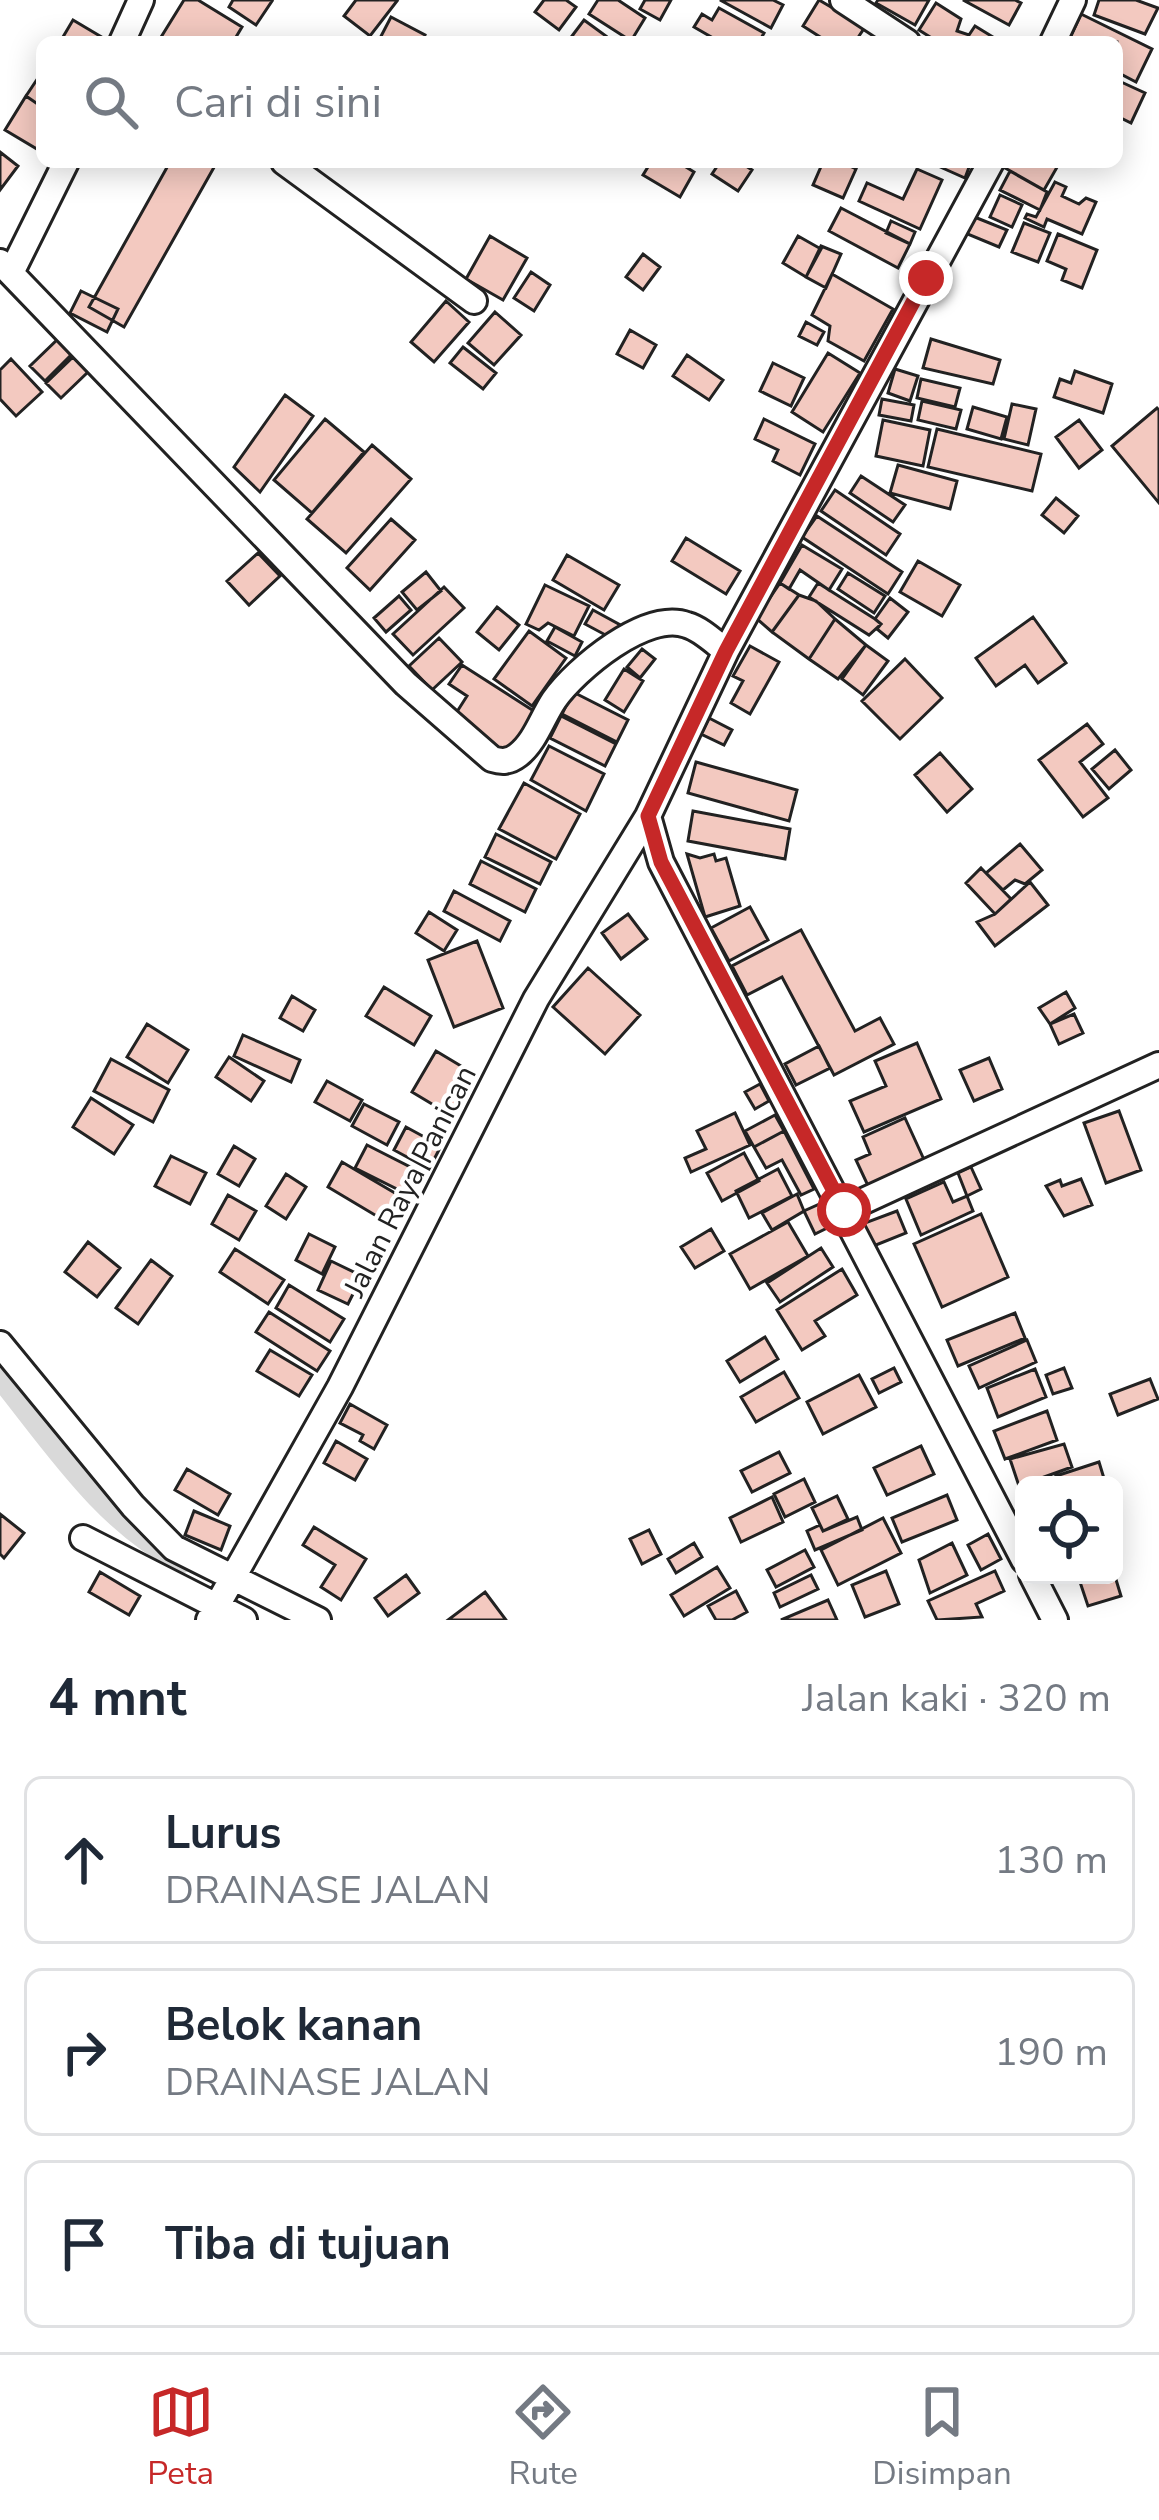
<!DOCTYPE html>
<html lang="id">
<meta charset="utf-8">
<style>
:root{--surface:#fff;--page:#f2f2f3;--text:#1f2937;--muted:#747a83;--line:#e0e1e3;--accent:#c62828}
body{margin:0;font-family:"Nunito Sans",sans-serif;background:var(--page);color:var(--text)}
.controls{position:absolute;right:36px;bottom:36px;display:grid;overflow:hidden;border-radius:18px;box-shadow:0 6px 30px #0003}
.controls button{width:108px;height:108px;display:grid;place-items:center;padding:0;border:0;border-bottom:3px solid var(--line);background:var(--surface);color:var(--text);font:60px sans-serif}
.stop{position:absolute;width:36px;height:36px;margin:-27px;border:9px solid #c62828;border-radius:50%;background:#fff}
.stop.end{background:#c62828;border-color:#fff;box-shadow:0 3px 12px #0008}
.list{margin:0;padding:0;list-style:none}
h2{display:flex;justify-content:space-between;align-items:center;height:156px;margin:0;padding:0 48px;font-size:51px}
h2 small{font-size:39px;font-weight:400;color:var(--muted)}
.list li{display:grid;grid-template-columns:78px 1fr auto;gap:36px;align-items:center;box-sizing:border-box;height:168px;margin:0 24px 24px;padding:0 24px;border:3px solid var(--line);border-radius:18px}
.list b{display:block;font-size:45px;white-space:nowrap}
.list p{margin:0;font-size:39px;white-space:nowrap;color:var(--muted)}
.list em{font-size:39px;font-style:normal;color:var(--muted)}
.icon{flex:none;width:66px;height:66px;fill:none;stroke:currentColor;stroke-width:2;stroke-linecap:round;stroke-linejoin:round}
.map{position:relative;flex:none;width:1159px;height:1620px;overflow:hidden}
.search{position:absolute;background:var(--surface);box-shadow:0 6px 30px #0003;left:36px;right:36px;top:36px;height:132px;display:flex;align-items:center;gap:30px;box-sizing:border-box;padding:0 42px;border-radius:18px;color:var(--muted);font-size:45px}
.sheet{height:732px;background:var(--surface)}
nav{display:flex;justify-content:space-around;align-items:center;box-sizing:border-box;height:168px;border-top:3px solid var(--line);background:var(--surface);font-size:33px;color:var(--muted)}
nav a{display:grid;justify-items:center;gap:6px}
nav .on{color:var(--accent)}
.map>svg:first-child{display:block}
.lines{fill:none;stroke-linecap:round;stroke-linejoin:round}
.canal{stroke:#d9d9d9;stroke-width:24}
.building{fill:#f3c9c0;stroke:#222;stroke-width:3}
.minor-casing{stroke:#222;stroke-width:30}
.minor{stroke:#fff;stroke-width:24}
.route{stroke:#c62828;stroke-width:15}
.labels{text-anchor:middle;stroke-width:9;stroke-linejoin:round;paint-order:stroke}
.street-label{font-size:30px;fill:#222;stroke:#fff}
</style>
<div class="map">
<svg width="1159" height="1620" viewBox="0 0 1159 1620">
<rect width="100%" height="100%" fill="#fff"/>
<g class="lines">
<path class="canal" d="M 0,1376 C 54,1443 104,1521 182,1561"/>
</g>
<path class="building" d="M 184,0 L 198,0 L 242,27 L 233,42 L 158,42 Z
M 233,0 L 270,0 L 272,1 L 256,25 L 229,7 Z
M 356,0 L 395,0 L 397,1 L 370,36 L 344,16 Z
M 544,0 L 566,0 L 576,7 L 559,30 L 535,12 Z
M 598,0 L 618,0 L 645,18 L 631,41 L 589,14 Z
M 645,0 L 671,0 L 660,20 L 640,9 Z
M 720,0 L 773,0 L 783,5 L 771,28 Z
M 819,0 L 865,27 L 855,42 L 828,42 L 803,26 Z
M 878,0 L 929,0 L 915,25 L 876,3 Z
M 963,0 L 1015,0 L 1021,3 L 1009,25 Z
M 1099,0 L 1136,0 L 1158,8 L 1145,34 L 1094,15 Z
M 936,3 L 961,19 L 957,31 L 969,35 L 975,26 L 1001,42 L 938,42 L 919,30 Z
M 719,8 L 764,33 L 759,42 L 720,42 L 694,27 L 702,14 L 712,20 Z
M 1081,14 L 1152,49 L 1136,82 L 1117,72 L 1117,42 L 1068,42 Z
M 391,17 L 425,35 L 422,42 L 378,42 Z
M 73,20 L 110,42 L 60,42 Z
M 584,20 L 606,36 L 602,42 L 580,42 L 572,36 Z
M 42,72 L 42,107 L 26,96 Z
M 1119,81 L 1145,93 L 1131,123 L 1117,116 Z
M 26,96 L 42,107 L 42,152 L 5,130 Z
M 0,152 L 18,166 L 0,190 Z
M 170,162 L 217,162 L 124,327 L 89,307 Z
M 651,162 L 689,162 L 686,167 L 694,172 L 680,197 L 643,175 Z
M 720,162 L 740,162 L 752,170 L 738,191 L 712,174 Z
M 823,162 L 841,162 L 856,169 L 843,198 L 813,185 Z
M 929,162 L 971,162 L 965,178 Z
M 1008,162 L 1060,162 L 1044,190 L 1005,168 Z
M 917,169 L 942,180 L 920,229 L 859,201 L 867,183 L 903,199 Z
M 1010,171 L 1047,192 L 1040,210 L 1000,190 Z
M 1055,182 L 1066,187 L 1062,196 L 1079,204 L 1086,198 L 1096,202 L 1082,234 L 1047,219 L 1044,227 L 1025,218 L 1027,214 L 1036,217 Z
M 1000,195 L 1022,205 L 1012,227 L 990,217 Z
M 841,208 L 910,244 L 898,268 L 829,231 Z
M 972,216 L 1007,230 L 999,247 L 965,233 Z
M 891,221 L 915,232 L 910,244 L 886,233 Z
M 1024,223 L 1050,233 L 1038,262 L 1012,252 Z
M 1058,234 L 1097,250 L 1082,288 L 1062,280 L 1066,269 L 1047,261 Z
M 490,236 L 527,258 L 503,300 L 466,279 Z
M 798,236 L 821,249 L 806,277 L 783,263 Z
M 821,246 L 841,254 L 826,288 L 806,277 Z
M 643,254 L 660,267 L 643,290 L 626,277 Z
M 531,272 L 550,285 L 534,311 L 514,298 Z
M 832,274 L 893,309 L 864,361 L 828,341 L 830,326 L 812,315 Z
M 81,291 L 118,309 L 107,332 L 70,313 Z
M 446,301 L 469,322 L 434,362 L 411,342 Z
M 495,312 L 521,335 L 494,365 L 468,343 Z
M 806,322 L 824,332 L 817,345 L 799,336 Z
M 630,330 L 656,345 L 643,368 L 617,354 Z
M 58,339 L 72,354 L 45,381 L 30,366 Z
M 931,339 L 1000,360 L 993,384 L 923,368 Z
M 463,347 L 496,373 L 483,389 L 450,363 Z
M 828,353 L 860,373 L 823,432 L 792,412 Z
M 687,355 L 723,380 L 709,400 L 673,376 Z
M 73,357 L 88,372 L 61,398 L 46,383 Z
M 11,359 L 42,392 L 16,416 L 0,399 L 0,370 Z
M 773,363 L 804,378 L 791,406 L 760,391 Z
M 895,369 L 918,376 L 910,401 L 888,393 Z
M 1075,371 L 1112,384 L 1103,413 L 1054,397 L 1060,379 L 1071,383 Z
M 921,379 L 960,388 L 955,407 L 917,398 Z
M 285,395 L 313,416 L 260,492 L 234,467 Z
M 882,399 L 914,405 L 911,421 L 879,415 Z
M 922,401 L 961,410 L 956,429 L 918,420 Z
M 1012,404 L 1036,409 L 1028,445 L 1004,439 Z
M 973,407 L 1007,417 L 1001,439 L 967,429 Z
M 1157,408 L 1159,410 L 1159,503 L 1112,446 Z
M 325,419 L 364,452 L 312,513 L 274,480 Z
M 764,419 L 815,444 L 800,475 L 773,461 L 778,450 L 755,439 Z
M 883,420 L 930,430 L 923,466 L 876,456 Z
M 1079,420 L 1102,450 L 1079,468 L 1056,437 Z
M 937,429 L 1041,454 L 1032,491 L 928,467 Z
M 372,445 L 411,479 L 346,553 L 307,519 Z
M 898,465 L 957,481 L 950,509 L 890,493 Z
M 861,476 L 905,505 L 893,522 L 850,493 Z
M 835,490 L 900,534 L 886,555 L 821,511 Z
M 1056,498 L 1078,516 L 1064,533 L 1042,515 Z
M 817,516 L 902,572 L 888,594 L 802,537 Z
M 391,519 L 415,540 L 370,590 L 347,568 Z
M 686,538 L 740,571 L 726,594 L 672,561 Z
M 802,545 L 842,569 L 829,590 L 800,570 L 789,589 L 780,583 Z
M 258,553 L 280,576 L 249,605 L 227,581 Z
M 567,555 L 619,585 L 604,610 L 553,580 Z
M 918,561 L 960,585 L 942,616 L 900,592 Z
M 426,572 L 441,591 L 417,610 L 402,592 Z
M 848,573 L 885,596 L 874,613 L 838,589 Z
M 780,583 L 799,595 L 772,632 L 756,618 Z
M 818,583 L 875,619 L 881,624 L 869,635 L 809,597 Z
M 545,585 L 589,606 L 574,636 L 548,623 L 539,630 L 526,624 Z
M 444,587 L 464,608 L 413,655 L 393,634 Z
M 799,595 L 816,601 L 835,619 L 809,659 L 772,632 Z
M 399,596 L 411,610 L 386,632 L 374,618 Z
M 890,598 L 908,612 L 888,638 L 877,629 L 881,624 L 875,619 Z
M 497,607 L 519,625 L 499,650 L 477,632 Z
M 593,610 L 624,627 L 613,639 L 585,624 Z
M 1033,617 L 1066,663 L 1038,683 L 1025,665 L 996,686 L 976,658 Z
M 835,619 L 866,645 L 838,679 L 809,659 Z
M 555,627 L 582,642 L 575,656 L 547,641 Z
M 529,631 L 566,658 L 532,706 L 494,679 Z
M 439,638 L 462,662 L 432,690 L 409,666 Z
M 866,645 L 888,661 L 863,695 L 842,679 Z
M 750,646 L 779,662 L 750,714 L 731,703 L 743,681 L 733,676 Z
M 642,649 L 655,659 L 640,678 L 627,667 Z
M 905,659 L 942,698 L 900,739 L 862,701 Z
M 462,665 L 540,715 L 514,757 L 453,718 L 467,696 L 449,684 Z
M 624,669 L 643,681 L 624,712 L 605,700 Z
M 573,692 L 628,720 L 617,742 L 562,714 Z
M 561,716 L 616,744 L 605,766 L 550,738 Z
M 709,718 L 732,730 L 724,745 L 701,734 Z
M 1087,724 L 1103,744 L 1080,762 L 1108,798 L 1083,817 L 1039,760 Z
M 549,746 L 604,774 L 586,811 L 531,780 Z
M 1115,750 L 1131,770 L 1109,789 L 1092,769 Z
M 940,753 L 972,789 L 947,812 L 915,775 Z
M 696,762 L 797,790 L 789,821 L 688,793 Z
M 524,783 L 580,814 L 556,859 L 499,829 Z
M 693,811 L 790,829 L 785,859 L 688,841 Z
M 496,834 L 551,862 L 540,884 L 485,857 Z
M 1020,844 L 1042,870 L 1025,884 L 1015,880 L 1003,890 L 986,873 Z
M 687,854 L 700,858 L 714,854 L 716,861 L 726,858 L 740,906 L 705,917 Z
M 481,861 L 536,889 L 525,912 L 470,884 Z
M 981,868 L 1011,899 L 995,914 L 966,883 Z
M 1030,882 L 1048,905 L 995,946 L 977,922 L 995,914 Z
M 454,891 L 510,921 L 500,941 L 444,911 Z
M 750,907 L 768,940 L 729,961 L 711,928 Z
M 429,912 L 457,930 L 444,951 L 416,933 Z
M 628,914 L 647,939 L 621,959 L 602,933 Z
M 801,930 L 855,1031 L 880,1018 L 894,1044 L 834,1075 L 782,977 L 747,995 L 732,966 Z
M 477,941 L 503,1008 L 454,1027 L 428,960 Z
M 588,968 L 640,1015 L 605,1054 L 553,1007 Z
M 384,987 L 431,1016 L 414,1045 L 366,1016 Z
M 1066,992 L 1075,1008 L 1050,1024 L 1039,1008 Z
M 292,996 L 315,1010 L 303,1031 L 280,1018 Z
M 1074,1014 L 1083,1033 L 1059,1044 L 1050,1024 Z
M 147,1024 L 188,1050 L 168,1083 L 127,1057 Z
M 243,1035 L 300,1060 L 291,1082 L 234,1056 Z
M 917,1043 L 941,1099 L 864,1132 L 850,1101 L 886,1086 L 875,1061 Z
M 819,1046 L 830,1068 L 796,1085 L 785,1064 Z
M 436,1051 L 476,1075 L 452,1116 L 412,1092 Z
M 229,1057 L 264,1081 L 251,1101 L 216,1077 Z
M 989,1058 L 1002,1089 L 974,1101 L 960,1070 Z
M 111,1059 L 169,1090 L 153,1122 L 94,1091 Z
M 327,1081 L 362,1100 L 350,1121 L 315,1102 Z
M 760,1084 L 769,1101 L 755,1109 L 745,1092 Z
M 91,1098 L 133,1125 L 114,1154 L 73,1127 Z
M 364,1104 L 399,1122 L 387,1145 L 352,1126 Z
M 1119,1111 L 1141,1170 L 1106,1183 L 1084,1123 Z
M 735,1113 L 750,1145 L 691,1172 L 685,1158 L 706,1149 L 697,1131 Z
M 775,1115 L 784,1131 L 754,1147 L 745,1131 Z
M 905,1118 L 926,1164 L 870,1190 L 856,1160 L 870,1154 L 863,1137 Z
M 406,1127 L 441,1146 L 429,1169 L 394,1150 Z
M 784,1131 L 814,1189 L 801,1195 L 782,1160 L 766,1168 L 754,1147 Z
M 367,1145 L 422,1173 L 411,1196 L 355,1168 Z
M 234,1146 L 255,1159 L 239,1186 L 218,1174 Z
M 744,1153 L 759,1181 L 722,1201 L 707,1173 Z
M 171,1156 L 206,1173 L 190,1204 L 155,1186 Z
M 342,1162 L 400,1196 L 385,1221 L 328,1187 Z
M 971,1167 L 981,1189 L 967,1196 L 958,1173 Z
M 778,1169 L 792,1196 L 749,1218 L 736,1191 Z
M 286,1174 L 306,1187 L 286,1219 L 266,1206 Z
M 1081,1179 L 1092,1205 L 1064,1216 L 1046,1186 L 1060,1180 L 1062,1186 Z
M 944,1182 L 953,1202 L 967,1196 L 973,1211 L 921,1235 L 906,1199 Z
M 797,1194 L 804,1211 L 772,1230 L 762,1213 Z
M 228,1195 L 256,1211 L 239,1240 L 212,1224 Z
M 824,1202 L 834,1211 L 829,1213 L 835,1224 L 815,1234 L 804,1211 Z
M 897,1211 L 906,1233 L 871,1247 L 862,1224 Z
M 981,1214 L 1008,1277 L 942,1307 L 914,1244 Z
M 788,1222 L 808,1256 L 750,1289 L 730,1254 Z
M 711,1229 L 724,1251 L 695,1268 L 681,1247 Z
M 309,1234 L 335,1247 L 322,1274 L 296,1260 Z
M 88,1242 L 120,1268 L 97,1297 L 65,1272 Z
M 821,1248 L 833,1267 L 780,1302 L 767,1283 Z
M 235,1249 L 284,1280 L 268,1304 L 220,1272 Z
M 151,1260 L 172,1276 L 138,1324 L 116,1308 Z
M 331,1261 L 362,1276 L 348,1304 L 318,1290 Z
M 842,1269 L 857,1295 L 815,1321 L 825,1336 L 802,1350 L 777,1310 Z
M 289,1285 L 344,1319 L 330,1342 L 276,1308 Z
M 269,1312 L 330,1351 L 317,1371 L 256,1332 Z
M 1015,1313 L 1025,1338 L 958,1366 L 947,1340 Z
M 765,1337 L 778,1359 L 740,1382 L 727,1361 Z
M 1027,1340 L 1036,1362 L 979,1388 L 969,1366 Z
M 270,1350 L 312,1375 L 299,1396 L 257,1371 Z
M 894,1368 L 901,1382 L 879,1393 L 872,1379 Z
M 1064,1368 L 1072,1388 L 1053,1394 L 1046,1375 Z
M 1035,1369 L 1046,1397 L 998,1417 L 987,1388 Z
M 784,1372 L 799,1398 L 756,1422 L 741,1397 Z
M 859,1375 L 876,1407 L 823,1434 L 807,1402 Z
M 1150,1379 L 1158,1399 L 1118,1415 L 1110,1394 Z
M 350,1404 L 387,1425 L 374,1449 L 360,1441 L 363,1435 L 340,1423 Z
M 1047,1411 L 1057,1440 L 1005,1459 L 994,1431 Z
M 336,1441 L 367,1459 L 355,1480 L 324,1463 Z
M 1064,1444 L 1072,1467 L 1019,1486 L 1010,1459 Z
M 921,1446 L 934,1474 L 887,1495 L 874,1468 Z
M 779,1452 L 790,1473 L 752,1492 L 741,1471 Z
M 1099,1462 L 1106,1485 L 1059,1485 L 1056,1476 Z
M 187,1469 L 230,1494 L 218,1515 L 175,1490 Z
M 804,1479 L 815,1502 L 785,1517 L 774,1494 Z
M 947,1495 L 957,1520 L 902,1542 L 892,1518 Z
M 837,1496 L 848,1519 L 823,1531 L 812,1508 Z
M 772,1497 L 783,1522 L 741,1542 L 730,1518 Z
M 194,1511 L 230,1526 L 221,1550 L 185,1535 Z
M 0,1514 L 24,1533 L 4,1558 L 0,1554 Z
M 857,1517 L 862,1530 L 815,1550 L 807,1531 L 820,1525 L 823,1531 Z
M 883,1518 L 901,1553 L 838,1585 L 821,1550 Z
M 314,1527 L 366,1559 L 341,1600 L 321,1587 L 335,1565 L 303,1545 Z
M 649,1530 L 661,1554 L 642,1564 L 630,1539 Z
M 988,1534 L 1001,1559 L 981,1570 L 968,1545 Z
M 694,1543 L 702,1557 L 676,1573 L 668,1559 Z
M 952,1543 L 967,1575 L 930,1593 L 919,1560 Z
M 805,1550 L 814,1567 L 776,1587 L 767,1570 Z
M 717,1567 L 730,1588 L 684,1616 L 671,1595 Z
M 886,1571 L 899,1604 L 865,1617 L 852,1585 Z
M 995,1571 L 1004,1591 L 976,1604 L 982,1617 L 937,1620 L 928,1601 Z
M 100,1572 L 140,1596 L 129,1615 L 89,1592 Z
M 1114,1573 L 1121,1596 L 1088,1606 L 1079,1579 Z
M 406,1575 L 419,1593 L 388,1616 L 375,1598 Z
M 811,1575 L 818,1589 L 780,1607 L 774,1593 Z
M 736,1591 L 747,1612 L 732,1620 L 716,1620 L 708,1606 Z
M 485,1592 L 506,1620 L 448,1620 Z
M 828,1600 L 837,1620 L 781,1620 Z"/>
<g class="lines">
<defs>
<path id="minor" d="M 843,0 L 907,42
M 122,42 L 141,0
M 1053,42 L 1073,0
M 284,162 L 474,301
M 991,162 L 726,651 L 648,816 L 661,862 L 1024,1560
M 0,262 L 406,684 L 492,759 C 502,762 509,762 518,755 C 535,742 542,718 554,700 C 576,669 646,610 687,625 C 701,629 714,642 726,651
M 11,273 L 66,162
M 844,1210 L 1159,1065
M 0,1344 L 133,1506 L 174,1548 L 318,1620
M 83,1538 L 244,1620
M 1032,1575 L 1055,1620
M 209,1620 L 340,1387 L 536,999 L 648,816"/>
</defs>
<use href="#minor" class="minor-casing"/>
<use href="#minor" class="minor"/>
</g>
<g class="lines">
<path class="route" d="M 844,1210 L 661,862 L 648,816 L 726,651 L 926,278"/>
</g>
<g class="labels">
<g class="street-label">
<text transform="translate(410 1181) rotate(-63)" y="10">Jalan Raya Panican</text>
</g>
</g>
</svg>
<div class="controls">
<button><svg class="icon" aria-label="locate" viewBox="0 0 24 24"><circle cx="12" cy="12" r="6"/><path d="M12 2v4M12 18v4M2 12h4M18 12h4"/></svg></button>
</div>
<div class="stop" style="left:844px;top:1210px"></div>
<div class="stop end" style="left:926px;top:278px"></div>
<div class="search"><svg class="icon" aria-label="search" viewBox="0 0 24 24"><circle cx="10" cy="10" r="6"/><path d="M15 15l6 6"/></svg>Cari di sini</div>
</div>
<section class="sheet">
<h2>4 mnt<small>Jalan kaki · 320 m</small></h2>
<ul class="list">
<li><svg class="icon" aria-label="ahead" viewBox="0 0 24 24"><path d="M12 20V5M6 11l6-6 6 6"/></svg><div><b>Lurus</b><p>DRAINASE JALAN</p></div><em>130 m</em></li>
<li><svg class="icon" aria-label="right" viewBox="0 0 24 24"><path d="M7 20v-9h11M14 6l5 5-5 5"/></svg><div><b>Belok kanan</b><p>DRAINASE JALAN</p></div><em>190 m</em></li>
<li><svg class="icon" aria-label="arrive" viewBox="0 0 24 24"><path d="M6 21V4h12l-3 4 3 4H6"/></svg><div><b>Tiba di tujuan</b></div></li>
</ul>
</section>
<nav>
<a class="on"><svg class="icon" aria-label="map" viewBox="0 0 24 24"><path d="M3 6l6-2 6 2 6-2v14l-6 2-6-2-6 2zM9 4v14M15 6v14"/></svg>Peta</a>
<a><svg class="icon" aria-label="directions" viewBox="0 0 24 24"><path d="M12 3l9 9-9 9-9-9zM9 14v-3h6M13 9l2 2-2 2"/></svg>Rute</a>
<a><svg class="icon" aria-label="saved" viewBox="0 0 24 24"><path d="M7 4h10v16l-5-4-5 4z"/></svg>Disimpan</a>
</nav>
